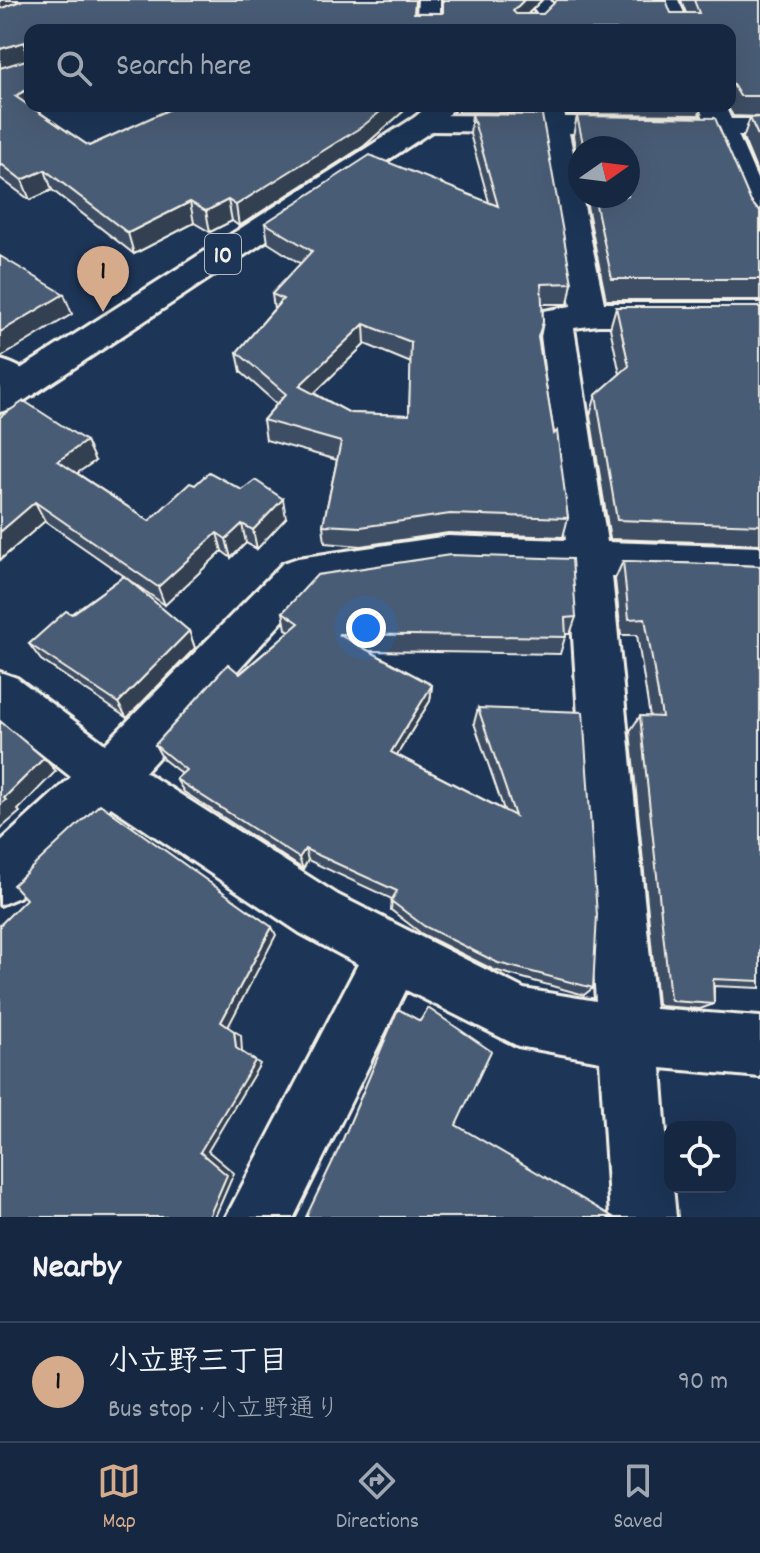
<!DOCTYPE html>
<meta charset="utf-8">
<style>
:root{--surface:#162841;--page:#23344c;--text:#f1f3f6;--muted:#9ea6b1;--line:#35445a;--accent:#d6ab8b}
body{margin:0;font-family:Dekko,"Klee One",sans-serif;background:var(--page);color:var(--text)}
.controls{position:absolute;right:24px;bottom:24px;display:grid;overflow:hidden;border-radius:16px;box-shadow:0 8px 32px #0002}
.controls button{width:72px;height:72px;display:grid;place-items:center;padding:0;border:0;border-bottom:2px solid var(--line);background:var(--surface);color:var(--text);font:40px sans-serif}
.compass{position:absolute;left:568px;top:136px;width:72px;height:72px;border-radius:50%;background:var(--surface);box-shadow:0 8px 32px #0002;rotate:76deg}
.you{position:absolute;left:366px;top:628px;width:28px;height:28px;margin:-20px;border:6px solid #fff;border-radius:50%;background:#1a73e8;box-shadow:0 0 0 12px #1a73e833}
.badge{display:grid;place-items:center;width:52px;height:52px;border-radius:50%;background:var(--accent);color:#111;font-size:26px;font-weight:700}
.pin{position:absolute;translate:-50% -66px;filter:drop-shadow(0 2px 4px #0008)}
.pin::after{content:'';position:absolute;top:42px;width:28px;height:24px;background:inherit;clip-path:polygon(0 0,100% 0,50% 100%)}
.list{margin:0;padding:0;list-style:none}
h2{display:flex;justify-content:space-between;align-items:center;height:104px;margin:0;padding:0 32px;font-size:34px}
h2 small{font-size:26px;font-weight:400;color:var(--muted)}
.list li{display:grid;grid-template-columns:52px 1fr auto;gap:24px;align-items:center;box-sizing:border-box;height:120px;padding:0 32px;border-top:2px solid var(--line)}
.list b{display:block;font-size:30px;white-space:nowrap}
.list p{margin:0;font-size:26px;white-space:nowrap;color:var(--muted)}
.list em{font-size:26px;font-style:normal;color:var(--muted)}
.icon{flex:none;width:44px;height:44px;fill:none;stroke:currentColor;stroke-width:2;stroke-linecap:round;stroke-linejoin:round}
.map{position:relative;flex:none;width:760px;height:1217px;overflow:hidden}
.search{position:absolute;background:var(--surface);box-shadow:0 8px 32px #0002;left:24px;right:24px;top:24px;height:88px;display:flex;align-items:center;gap:20px;box-sizing:border-box;padding:0 28px;border-radius:16px;color:var(--muted);font-size:30px}
.sheet{height:224px;background:var(--surface)}
nav{display:flex;justify-content:space-around;align-items:center;box-sizing:border-box;height:112px;border-top:2px solid var(--line);background:var(--surface);font-size:22px;color:var(--muted)}
nav a{display:grid;justify-items:center;gap:4px}
nav .on{color:var(--accent)}
.map>svg:first-child{display:block}
.lines{fill:none;stroke-linecap:round;stroke-linejoin:round}
.minor-casing{stroke:#f4f1e8;stroke-width:6}
.major-casing{stroke:#f4f1e8;stroke-width:6}
.minor{fill:#1d3557;fill-rule:evenodd}
.major{fill:#1d3557;fill-rule:evenodd}
.wall{fill:#3e4e64;stroke:#f4f1e8;stroke-width:2;fill-rule:evenodd}
.shaded-wall{fill:#324051;stroke:#f4f1e8;stroke-width:2}
.building{fill:#485b74;stroke:#f4f1e8;stroke-width:2;fill-rule:evenodd}
.labels{text-anchor:middle;stroke-width:8;stroke-linejoin:round;paint-order:stroke}
.shield{fill:#1d3557;stroke:#b4b9bc;stroke-width:2}
.shield-label{font-size:24px;font-weight:bold;fill:#f4f1e8}
</style>
<div class="map">
<svg width="760" height="1217" viewBox="0 0 760 1217">
<rect width="100%" height="100%" fill="#1d3557"/>
<filter id="ink" filterUnits="userSpaceOnUse"><feTurbulence type="fractalNoise" baseFrequency=".0125" numOctaves="2"/><feDisplacementMap in="SourceGraphic" scale="16" xChannelSelector="R" yChannelSelector="G"/><feConvolveMatrix kernelMatrix="1 2 1 2 8 2 1 2 1" color-interpolation-filters="sRGB"/></filter>
<g filter="url(#ink)">
<g class="lines">
<defs>
<path id="minor" d="M 418,0 L 440,0 L 440,30 L 416,30 Z
M 527,0 L 550,0 L 558,11 L 555,16 L 539,16 Z
M 656,0 L 678,0 L 692,30 L 668,30 Z
M 537,106 L 563,106 L 565,117 L 704,118 L 699,106 L 725,106 L 731,119 L 760,119 L 760,135 L 738,135 L 760,186 L 760,230 L 749,227 L 745,221 L 710,135 L 569,133 L 604,303 L 760,303 L 760,325 L 598,325 L 574,328 L 607,542 L 760,547 L 760,581 L 612,576 L 655,1009 L 760,1017 L 760,1077 L 661,1068 L 670,1187 L 673,1187 L 676,1217 L 610,1217 L 600,1061 L 518,1046 L 406,990 L 294,1217 L 226,1217 L 358,964 L 300,933 L 111,807 L 19,897 L 0,905 L 0,842 L 71,777 L 0,721 L 0,672 L 17,678 L 105,744 L 283,563 L 298,558 L 448,536 L 566,540 L 539,319 L 544,311 L 571,306 L 541,132 L 425,131 L 415,129 L 412,123 L 415,117 L 425,115 L 539,116 ZM 448,570 L 569,574 L 596,1001 L 524,989 L 338,895 L 145,772 L 310,591 Z
M 0,360 C 16,364 31,372 39,386 L 34,395 L 21,398 L 0,389 Z"/>
<path id="major" d="M 428,106 L 456,106 L 435,129 L 13,408 L 0,412 L 0,382 L 415,117 Z"/>
</defs>
<use href="#minor" class="minor-casing"/>
<use href="#major" class="major-casing"/>
<use href="#minor" class="minor"/>
<use href="#major" class="major"/>
</g>
<path class="wall" d="M 442,0 L 542,0 L 528,14 L 686,13 L 681,0 L 760,0 L 760,117 L 733,116 L 727,106 L 730,106 L 730,30 L 30,30 L 30,106 L 42,106 L 35,109 L 89,146 L 177,106 L 424,106 L 422,108 L 406,109 L 364,146 L 239,226 L 232,221 L 210,232 L 194,223 L 134,254 L 52,190 L 30,200 L 0,178 L 0,9 L 442,13 Z
M 457,106 L 536,106 L 535,113 L 459,112 Z
M 564,106 L 702,106 L 699,115 L 568,114 Z
M 472,114 L 572,283 L 568,304 L 542,304 L 543,322 L 539,342 L 568,518 L 563,537 L 448,533 L 361,546 L 325,543 L 323,525 L 337,460 L 266,440 L 263,420 L 277,404 L 241,372 L 237,352 L 274,309 L 272,294 L 301,264 L 268,243 L 265,223 L 489,202 L 470,134 ZM 365,344 L 411,363 L 409,415 L 350,413 L 314,393 Z
M 577,116 L 751,202 L 757,209 L 760,210 L 760,300 L 606,300 L 585,196 L 628,196 L 628,148 L 580,148 L 580,172 L 573,136 Z
M 760,117 L 760,179 L 743,138 L 750,118 Z
M 616,307 L 760,307 L 760,544 L 610,539 L 590,415 L 596,395 L 620,374 L 610,328 Z
M 0,417 L 95,461 L 77,473 L 149,521 L 195,485 L 286,518 L 257,549 L 246,543 L 231,558 L 222,551 L 165,605 L 126,578 L 189,631 L 195,648 L 127,718 L 41,660 L 29,644 L 124,576 L 45,521 L 0,560 Z
M 623,561 L 760,566 L 760,988 L 714,986 L 714,1004 L 700,1009 L 660,1006 L 657,1003 L 630,731 L 640,716 L 650,717 L 637,635 L 621,635 L 615,579 Z
M 283,612 L 576,617 L 570,634 L 566,634 L 560,654 L 369,651 L 432,685 L 430,701 L 397,755 L 504,810 L 474,723 L 478,708 L 593,988 L 584,995 L 494,970 L 422,934 L 391,910 L 392,899 L 308,860 L 303,869 L 184,792 L 176,779 L 182,774 L 163,759 L 155,745 L 290,631 L 286,629 Z"/>
<path class="shaded-wall" d="M 0,0 L 22,0 L 0,9 Z
M 524,0 L 542,0 L 511,30 L 513,11 Z
M 25,42 L 30,62 L 0,71 L 0,49 Z
M 30,88 L 30,106 L 42,106 L 22,116 L 15,96 Z
M 387,106 L 406,106 L 406,109 L 364,146 L 239,226 L 236,205 Z
M 45,170 L 52,190 L 30,200 L 22,180 Z
M 228,200 L 232,221 L 210,232 L 206,211 Z
M 190,202 L 194,223 L 134,254 L 128,233 Z
M 64,294 L 72,314 L 0,358 L 0,332 Z
M 364,324 L 365,344 L 301,406 L 299,386 Z
M 86,441 L 95,461 L 67,480 L 58,461 Z
M 283,499 L 286,518 L 257,549 L 253,530 Z
M 35,502 L 45,521 L 0,560 L 0,532 Z
M 242,524 L 246,543 L 231,558 L 226,539 Z
M 217,533 L 222,551 L 165,605 L 158,587 Z
M 189,631 L 195,648 L 127,718 L 118,703 Z
M 432,685 L 430,701 L 390,766 L 391,752 Z
M 44,758 L 56,771 L 18,810 L 20,812 L 0,829 L 0,805 L 4,798 Z
M 305,849 L 308,860 L 303,869 L 299,858 Z
M 272,927 L 276,935 L 228,1027 L 221,1022 Z
M 234,1031 L 241,1035 L 242,1052 L 260,1064 L 208,1151 L 234,1173 L 215,1217 L 209,1217 L 200,1152 L 236,1048 Z"/>
<path class="building" d="M 23,0 L 415,0 L 414,13 L 443,13 L 443,0 L 524,0 L 513,11 L 516,14 L 543,14 L 557,0 L 666,0 L 671,13 L 699,13 L 694,0 L 760,0 L 760,96 L 740,96 L 732,83 L 730,83 L 730,30 L 30,30 L 30,88 L 15,96 L 89,146 L 177,106 L 387,106 L 363,126 L 236,205 L 228,200 L 206,211 L 190,202 L 128,233 L 45,170 L 22,180 L 0,163 L 0,68 L 26,60 L 25,42 L 0,49 L 0,9 Z
M 472,114 L 542,115 L 572,283 L 541,284 L 543,322 L 538,337 L 554,434 L 557,431 L 568,518 L 450,514 L 361,527 L 323,525 L 341,442 L 263,420 L 286,394 L 237,352 L 283,299 L 272,294 L 312,251 L 265,223 L 370,155 L 498,206 ZM 364,324 L 411,342 L 409,415 L 350,413 L 299,386 Z
M 577,116 L 715,118 L 751,202 L 757,209 L 760,210 L 760,279 L 612,279 L 594,196 L 628,196 L 628,148 L 584,148 Z
M 760,117 L 760,140 L 750,118 Z
M 0,256 L 64,294 L 0,332 Z
M 616,307 L 760,307 L 760,525 L 617,520 L 596,395 L 629,366 Z
M 24,401 L 86,441 L 58,461 L 149,521 L 190,483 L 195,485 L 209,472 L 242,490 L 255,480 L 283,499 L 253,530 L 242,524 L 226,539 L 217,533 L 158,587 L 35,502 L 0,532 L 0,417 Z
M 450,555 L 572,559 L 576,617 L 565,618 L 566,637 L 338,634 L 432,685 L 391,752 L 515,816 L 478,708 L 583,712 L 597,915 L 593,988 L 498,963 L 424,926 L 391,901 L 397,891 L 305,849 L 299,858 L 176,779 L 186,770 L 155,745 L 228,664 L 240,674 L 299,623 L 283,612 L 317,575 Z
M 623,561 L 760,566 L 760,981 L 713,979 L 714,1004 L 672,1001 L 670,998 L 640,716 L 662,717 L 645,618 L 629,619 Z
M 124,576 L 189,631 L 118,703 L 29,644 L 66,611 L 72,614 Z
M 0,721 L 44,758 L 4,798 L 6,800 L 0,805 Z
M 100,804 L 272,927 L 221,1022 L 234,1031 L 236,1048 L 255,1061 L 200,1152 L 227,1175 L 209,1217 L 0,1217 L 0,925 L 26,899 L 13,885 Z
M 428,1008 L 491,1051 L 456,1125 L 613,1217 L 306,1217 L 340,1146 L 398,1009 L 420,1021 Z"/>
</g>
<g class="labels">
<rect class="shield" x="205" y="234" width="36" height="40" rx="6"/>
<g class="shield-label">
<text x="223" y="262">10</text>
</g>
</g>
</svg>
<div class="controls">
<button><svg class="icon" aria-label="locate" viewBox="0 0 24 24"><circle cx="12" cy="12" r="6"/><path d="M12 2v4M12 18v4M2 12h4M18 12h4"/></svg></button>
</div>
<svg class="compass" viewBox="-18 -18 36 36"><path d="M0-13l5 13h-10z" fill="#e53935"/><path d="M0 13l5-13h-10z" fill="#9ea6b1"/></svg>
<div class="you"></div>
<div class="pin badge" style="left:103px;top:312px">1</div>
<div class="search"><svg class="icon" aria-label="search" viewBox="0 0 24 24"><circle cx="10" cy="10" r="6"/><path d="M15 15l6 6"/></svg>Search here</div>
</div>
<section class="sheet">
<h2>Nearby<small></small></h2>
<ul class="list">
<li><span class="badge">1</span><div><b>小立野三丁目</b><p>Bus stop · 小立野通り</p></div><em>90 m</em></li>
</ul>
</section>
<nav>
<a class="on"><svg class="icon" aria-label="map" viewBox="0 0 24 24"><path d="M3 6l6-2 6 2 6-2v14l-6 2-6-2-6 2zM9 4v14M15 6v14"/></svg>Map</a>
<a><svg class="icon" aria-label="directions" viewBox="0 0 24 24"><path d="M12 3l9 9-9 9-9-9zM9 14v-3h6M13 9l2 2-2 2"/></svg>Directions</a>
<a><svg class="icon" aria-label="saved" viewBox="0 0 24 24"><path d="M7 4h10v16l-5-4-5 4z"/></svg>Saved</a>
</nav>
